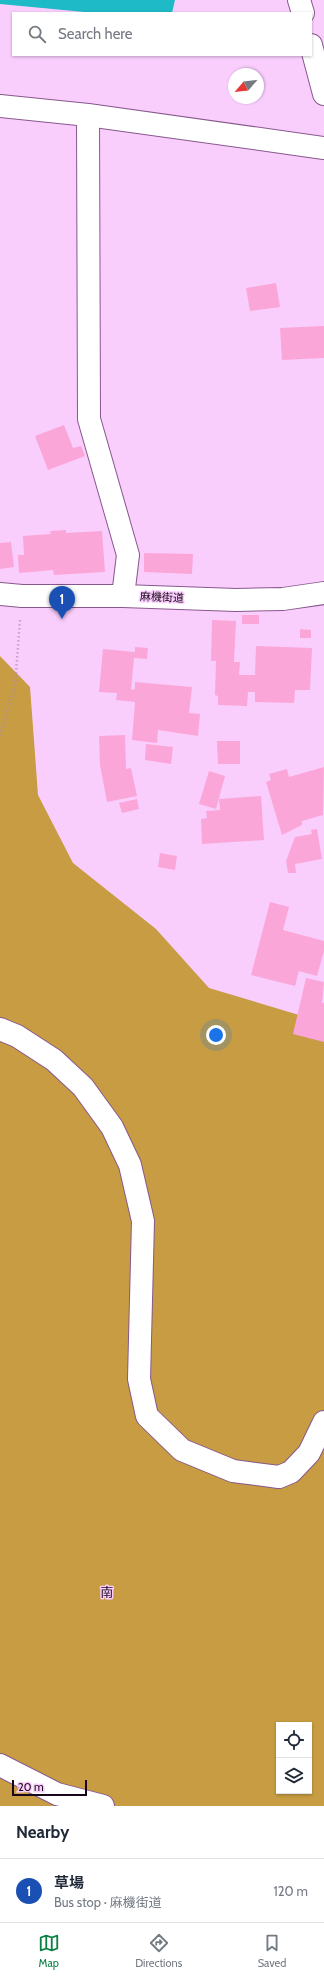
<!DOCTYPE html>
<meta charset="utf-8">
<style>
:root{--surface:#fff;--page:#f6f6f7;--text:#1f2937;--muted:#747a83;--line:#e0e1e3;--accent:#0b8043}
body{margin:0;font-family:Cabin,"Noto Sans JP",sans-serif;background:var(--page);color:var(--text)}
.controls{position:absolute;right:12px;bottom:12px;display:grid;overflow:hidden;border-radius:0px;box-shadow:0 1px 3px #0004}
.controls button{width:36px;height:36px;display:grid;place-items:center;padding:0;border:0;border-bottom:1px solid var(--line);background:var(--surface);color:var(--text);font:20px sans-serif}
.compass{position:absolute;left:228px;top:68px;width:36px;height:36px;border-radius:50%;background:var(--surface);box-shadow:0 1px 3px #0004;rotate:242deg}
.scale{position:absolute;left:12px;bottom:10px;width:75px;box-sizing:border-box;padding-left:4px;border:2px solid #18061a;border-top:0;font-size:11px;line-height:14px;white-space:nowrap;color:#18061a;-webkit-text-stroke:3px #f9cefd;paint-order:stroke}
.you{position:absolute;left:216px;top:1035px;width:14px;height:14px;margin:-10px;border:3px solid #fff;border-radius:50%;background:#1a73e8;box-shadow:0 0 0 6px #1a73e833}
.badge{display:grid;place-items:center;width:26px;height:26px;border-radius:50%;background:var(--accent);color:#fff;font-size:13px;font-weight:700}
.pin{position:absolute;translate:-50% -33px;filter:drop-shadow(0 1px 2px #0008)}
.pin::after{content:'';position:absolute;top:21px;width:14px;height:12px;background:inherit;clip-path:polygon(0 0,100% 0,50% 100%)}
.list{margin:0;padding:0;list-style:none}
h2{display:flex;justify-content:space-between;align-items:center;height:52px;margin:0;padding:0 16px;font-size:17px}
h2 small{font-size:13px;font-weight:400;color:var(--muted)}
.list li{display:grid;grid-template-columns:26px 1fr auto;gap:12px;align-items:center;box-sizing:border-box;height:64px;padding:0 16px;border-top:1px solid var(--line)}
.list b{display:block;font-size:15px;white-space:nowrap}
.list p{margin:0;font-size:13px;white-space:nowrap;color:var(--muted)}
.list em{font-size:13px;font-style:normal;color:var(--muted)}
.icon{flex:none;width:22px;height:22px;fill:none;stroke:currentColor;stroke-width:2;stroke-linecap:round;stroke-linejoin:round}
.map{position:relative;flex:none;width:324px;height:1806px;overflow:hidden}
.search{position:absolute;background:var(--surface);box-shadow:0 1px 3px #0004;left:12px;right:12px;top:12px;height:44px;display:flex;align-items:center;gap:10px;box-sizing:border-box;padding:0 14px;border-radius:0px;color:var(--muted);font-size:15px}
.sheet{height:116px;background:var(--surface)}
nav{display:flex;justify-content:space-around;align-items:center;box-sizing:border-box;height:56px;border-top:1px solid var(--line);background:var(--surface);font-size:11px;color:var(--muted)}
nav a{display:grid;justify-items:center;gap:2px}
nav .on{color:var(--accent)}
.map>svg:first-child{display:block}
.forest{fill:#c79c42;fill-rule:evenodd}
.water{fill:#1ebac7}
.building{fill:#fba6d8}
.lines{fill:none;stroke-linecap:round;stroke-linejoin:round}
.minor-casing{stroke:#88588d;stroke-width:24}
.path{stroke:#af8cb2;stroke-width:2.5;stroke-dasharray:1 3;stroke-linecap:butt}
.minor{stroke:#fff;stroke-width:22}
.labels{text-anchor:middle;stroke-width:3;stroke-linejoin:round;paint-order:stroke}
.street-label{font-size:11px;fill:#18061a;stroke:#f9cefd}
.quarter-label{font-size:13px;fill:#18061a;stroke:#f9cefd}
</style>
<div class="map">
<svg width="324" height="1806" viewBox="0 0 324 1806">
<rect width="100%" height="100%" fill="#f9cefd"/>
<path class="forest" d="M 0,656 L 30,687 L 38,795 L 73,863 L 156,929 L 209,988 L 299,1015 L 324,1003 L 324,1806 L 0,1806 ZM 279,1725 L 309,1725 L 309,1791 L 279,1791 Z"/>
<path class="water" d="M 0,0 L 175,0 L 172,13 L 95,13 L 0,4 Z"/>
<path class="building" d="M 276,283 L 280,307 L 250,311 L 246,288 Z
M 324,326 L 324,358 L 282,360 L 280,328 Z
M 64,425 L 73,448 L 81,446 L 85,456 L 48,470 L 35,436 Z
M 66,530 L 66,533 L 102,531 L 105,572 L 54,575 L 53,570 L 19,573 L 18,555 L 24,555 L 23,536 L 51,534 L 50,531 Z
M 11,542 L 14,567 L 0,569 L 0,543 Z
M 144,553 L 193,554 L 192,574 L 144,572 Z
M 242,615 L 259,615 L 259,624 L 242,624 Z
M 212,620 L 236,621 L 234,662 L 240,662 L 239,675 L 255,675 L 256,646 L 312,648 L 310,690 L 295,690 L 294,703 L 255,702 L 255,692 L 248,692 L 247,706 L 218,705 L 218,696 L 215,695 L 216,661 L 211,661 Z
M 300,629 L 311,630 L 311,638 L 300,638 Z
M 135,647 L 148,648 L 147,659 L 134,658 L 131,690 L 135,689 L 135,682 L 192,687 L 189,713 L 200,714 L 198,736 L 158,730 L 157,743 L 132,740 L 135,702 L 116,700 L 117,693 L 99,692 L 103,649 L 135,652 Z
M 125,735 L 126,769 L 131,768 L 137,796 L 107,802 L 100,765 L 99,736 Z
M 217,741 L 240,741 L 240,764 L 218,764 Z
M 146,744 L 173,747 L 171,764 L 145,760 Z
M 324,767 L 323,815 L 302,821 L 302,825 L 282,835 L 266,782 L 271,780 L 269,774 L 287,769 L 289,777 Z
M 209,771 L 225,776 L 216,809 L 199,804 Z
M 261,796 L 264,840 L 202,844 L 201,819 L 207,818 L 206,811 L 220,810 L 219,799 Z
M 137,799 L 139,809 L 122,813 L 119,803 Z
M 317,829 L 322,859 L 295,864 L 296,873 L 288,873 L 286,861 L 295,837 L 312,834 L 311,830 Z
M 160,853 L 177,856 L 175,870 L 158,867 Z
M 270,902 L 289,907 L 283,930 L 324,941 L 324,951 L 317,976 L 299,971 L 295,986 L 251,975 Z
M 306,978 L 324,982 L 322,1003 L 324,1003 L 324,1042 L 293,1034 Z"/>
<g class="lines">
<defs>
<path id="minor" d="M 299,0 L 303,13
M 311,45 L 324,94
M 0,106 L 88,115 L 324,148
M 88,115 L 89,419 L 128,555 L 123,596
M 0,594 L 22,596 L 123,596 L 236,600 L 283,599 L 324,593
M 0,1029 L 17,1036 L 54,1060 L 83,1087 L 112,1127 L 130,1165 L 143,1221 L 139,1379 L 147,1416 L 182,1450 L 233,1471 L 279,1477 L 291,1472 L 309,1453 L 324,1422
M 0,1765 L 57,1794 L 103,1806"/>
</defs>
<use href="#minor" class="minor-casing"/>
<path class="path" d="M 0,735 L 15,686 L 20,620"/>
<use href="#minor" class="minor"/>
</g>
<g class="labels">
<g class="street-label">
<text transform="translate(162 597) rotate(2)" y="4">麻機街道</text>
</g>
<g class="quarter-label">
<text x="107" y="1597">南</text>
</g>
</g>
</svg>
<div class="controls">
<button><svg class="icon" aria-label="locate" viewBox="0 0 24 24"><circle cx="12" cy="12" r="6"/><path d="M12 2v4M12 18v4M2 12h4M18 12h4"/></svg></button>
<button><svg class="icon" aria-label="layers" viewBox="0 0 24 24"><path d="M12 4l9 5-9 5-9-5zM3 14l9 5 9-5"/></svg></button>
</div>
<svg class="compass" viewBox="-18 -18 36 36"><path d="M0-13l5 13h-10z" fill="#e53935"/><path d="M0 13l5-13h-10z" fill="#747a83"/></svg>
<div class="scale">20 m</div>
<div class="you"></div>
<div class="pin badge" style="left:62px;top:619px;background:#1a4fb4">1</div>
<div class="search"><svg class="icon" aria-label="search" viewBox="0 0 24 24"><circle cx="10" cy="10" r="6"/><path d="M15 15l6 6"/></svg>Search here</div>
</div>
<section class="sheet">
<h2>Nearby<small></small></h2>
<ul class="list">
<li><span class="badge" style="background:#1a4fb4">1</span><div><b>草場</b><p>Bus stop · 麻機街道</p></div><em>120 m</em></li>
</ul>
</section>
<nav>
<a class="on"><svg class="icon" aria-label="map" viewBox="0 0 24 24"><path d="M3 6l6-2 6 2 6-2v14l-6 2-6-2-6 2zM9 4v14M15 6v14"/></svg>Map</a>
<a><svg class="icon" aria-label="directions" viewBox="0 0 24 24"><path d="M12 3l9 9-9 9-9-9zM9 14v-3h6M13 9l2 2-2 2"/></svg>Directions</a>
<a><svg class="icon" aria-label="saved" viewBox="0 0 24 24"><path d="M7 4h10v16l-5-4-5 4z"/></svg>Saved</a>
</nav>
